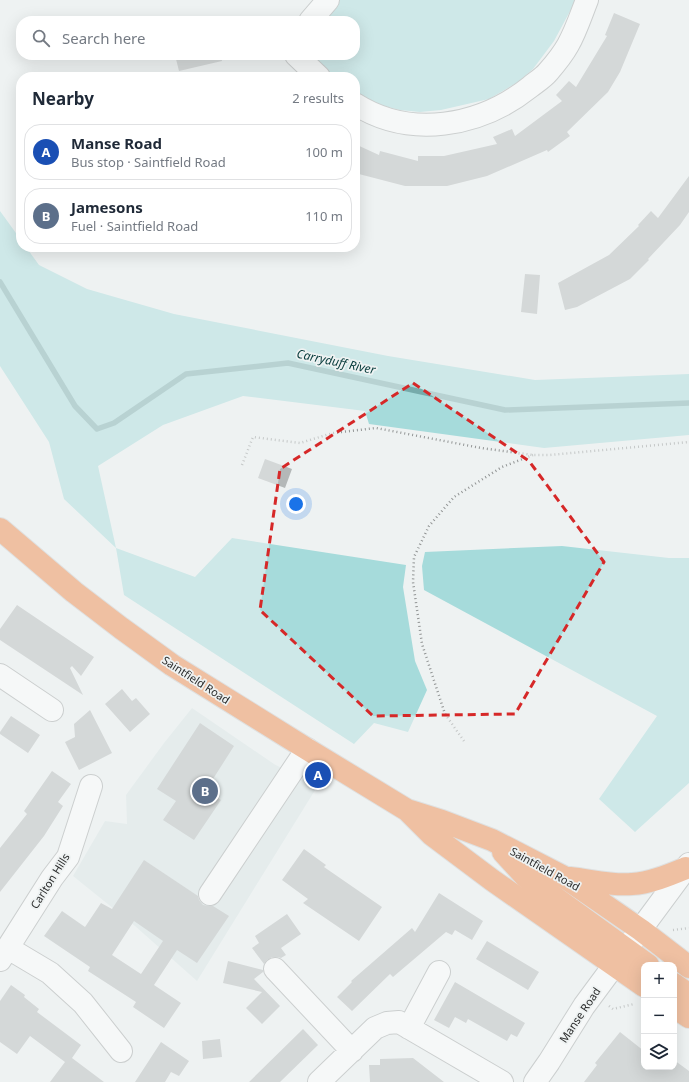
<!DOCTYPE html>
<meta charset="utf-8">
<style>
:root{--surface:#fff;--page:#f2f2f3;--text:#1f2937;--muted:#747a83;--line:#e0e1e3;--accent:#ea580c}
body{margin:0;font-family:"Noto Sans",sans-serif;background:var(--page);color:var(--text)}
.controls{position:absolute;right:12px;bottom:12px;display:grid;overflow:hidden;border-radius:8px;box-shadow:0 4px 16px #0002}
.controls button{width:36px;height:36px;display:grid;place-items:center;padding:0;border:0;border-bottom:1px solid var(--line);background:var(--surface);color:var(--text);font:20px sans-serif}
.you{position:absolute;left:296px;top:504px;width:14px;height:14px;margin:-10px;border:3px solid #fff;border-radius:50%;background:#1a73e8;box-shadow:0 0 0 6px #1a73e833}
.badge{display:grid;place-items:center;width:26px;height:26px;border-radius:50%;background:var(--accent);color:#fff;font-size:13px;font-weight:700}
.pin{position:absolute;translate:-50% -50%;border:2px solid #fff;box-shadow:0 1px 4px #0006}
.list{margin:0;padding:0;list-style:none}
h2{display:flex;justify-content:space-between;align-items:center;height:52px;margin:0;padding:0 16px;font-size:17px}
h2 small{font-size:13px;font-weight:400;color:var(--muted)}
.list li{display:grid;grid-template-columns:26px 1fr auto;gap:12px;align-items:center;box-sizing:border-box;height:56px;margin:0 8px 8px;padding:0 8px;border:1px solid var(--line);border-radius:16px}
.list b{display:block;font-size:15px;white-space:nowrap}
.list p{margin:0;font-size:13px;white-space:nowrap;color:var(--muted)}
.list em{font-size:13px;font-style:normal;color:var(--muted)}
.icon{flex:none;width:22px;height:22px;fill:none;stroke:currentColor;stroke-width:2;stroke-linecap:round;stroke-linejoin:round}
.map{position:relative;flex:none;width:689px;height:1082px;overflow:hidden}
.search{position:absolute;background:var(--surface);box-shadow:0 4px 16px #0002;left:16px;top:16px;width:344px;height:44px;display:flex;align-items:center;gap:10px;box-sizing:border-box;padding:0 14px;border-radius:16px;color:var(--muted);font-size:15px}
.panel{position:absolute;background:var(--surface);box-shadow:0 4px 16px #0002;left:16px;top:72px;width:344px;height:180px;border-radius:16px}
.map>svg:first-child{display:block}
.built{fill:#d9e5e5}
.green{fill:#a6dbdb}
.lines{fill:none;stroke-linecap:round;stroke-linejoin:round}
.stream{stroke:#76abab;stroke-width:5.5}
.building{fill:#b4b8b8;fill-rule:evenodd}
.minor-casing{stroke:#a1a4a4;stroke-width:24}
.highway-casing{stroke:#ccc;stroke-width:24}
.path{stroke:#929595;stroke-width:2.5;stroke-dasharray:1 3;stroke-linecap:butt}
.minor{stroke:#fff;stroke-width:22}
.highway{stroke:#f08340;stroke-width:22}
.marked{fill:none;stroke:#d62828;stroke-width:3;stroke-dasharray:8 5;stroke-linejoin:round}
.labels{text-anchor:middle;stroke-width:3.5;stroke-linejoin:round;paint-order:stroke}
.street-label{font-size:11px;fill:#2b2c2c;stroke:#eef2f2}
.water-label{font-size:12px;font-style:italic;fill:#053a3a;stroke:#eef2f2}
</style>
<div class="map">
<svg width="689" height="1082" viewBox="0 0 689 1082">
<rect width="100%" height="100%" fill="#eef2f2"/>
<path class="built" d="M 192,708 L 274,764 L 317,787 L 197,981 L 135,926 L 73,876 L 105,821 L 127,824 L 126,795 L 164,743 Z"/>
<path class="green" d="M 339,0 L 576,0 L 554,41 L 533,69 L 518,82 L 489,99 L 441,110 L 420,112 L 400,110 L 380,105 L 355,95 L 355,77 L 327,77 L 307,55 L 355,55 L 355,21 L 321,21 Z
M 0,211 L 21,240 L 21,247 L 26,247 L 39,265 L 87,289 L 174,314 L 388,356 L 535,380 L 689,374 L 689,435 L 544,448 L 369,424 L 365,411 L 243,396 L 163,425 L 98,466 L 116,548 L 195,577 L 232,538 L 406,565 L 403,587 L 415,661 L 427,690 L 408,732 L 374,723 L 354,744 L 124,595 L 116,548 L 64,499 L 49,442 L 0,366 Z
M 562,546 L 669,558 L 689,558 L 689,783 L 635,832 L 599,799 L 657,716 L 424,590 L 422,566 L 425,552 Z"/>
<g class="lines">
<path class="stream" d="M 0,282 L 75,406 L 97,429 L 114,423 L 186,374 L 288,363 L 505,410 L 689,403"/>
</g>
<path class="building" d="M 614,13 L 640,24 L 620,72 L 608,92 L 567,132 L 570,136 L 548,152 L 547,150 L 487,176 L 447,186 L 405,186 L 355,173 L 355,144 L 379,155 L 380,151 L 418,161 L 418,156 L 444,156 L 497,144 L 493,137 L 512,129 L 515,136 L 562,101 L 556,95 L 569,81 L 576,87 L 607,36 L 605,35 Z
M 175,55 L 221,55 L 222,61 L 179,71 Z
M 689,176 L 689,212 L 680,225 L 648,259 L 649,260 L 630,279 L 577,307 L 565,310 L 558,283 L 609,255 L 639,226 L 638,225 L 651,211 L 658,218 Z
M 525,274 L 540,275 L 537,314 L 521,312 Z
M 265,459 L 292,469 L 285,488 L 258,478 Z
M 17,605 L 94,657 L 81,676 L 72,666 L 70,668 L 83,695 L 0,640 L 0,629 Z
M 122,689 L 132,701 L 136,698 L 150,714 L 130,732 L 105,704 Z
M 90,710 L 112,753 L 79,770 L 65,742 L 75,737 L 74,724 Z
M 11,716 L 40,735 L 28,753 L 0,734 L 0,732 Z
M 200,723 L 234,746 L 206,790 L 221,800 L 194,840 L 163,820 L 176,801 L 157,789 Z
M 52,771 L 71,784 L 58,802 L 63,806 L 44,836 L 0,892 L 0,848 L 27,814 L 24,811 Z
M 304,849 L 326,865 L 324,867 L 382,907 L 359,941 L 303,903 L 308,899 L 282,880 Z
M 144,860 L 198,896 L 199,900 L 203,905 L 209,906 L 213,906 L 229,916 L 197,963 L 177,950 L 154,985 L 181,1003 L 164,1028 L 133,1007 L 136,1002 L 88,971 L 90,967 L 44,936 L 62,911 L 85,927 L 101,903 L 112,909 ZM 134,921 L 163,941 L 141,974 L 112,955 Z
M 439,893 L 483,921 L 472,940 L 455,930 L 452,935 L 446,932 L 393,977 L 390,974 L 352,1011 L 337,997 L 352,982 L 351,981 L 412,928 L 415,932 Z
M 287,914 L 301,934 L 281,948 L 286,955 L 281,958 L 278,957 L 272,957 L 267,960 L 264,964 L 252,948 L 259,943 L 255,936 Z
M 487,941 L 539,972 L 528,990 L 476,959 Z
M 228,961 L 263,970 L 263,972 L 254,979 L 280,1006 L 262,1024 L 246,1008 L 262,992 L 223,983 Z
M 455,982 L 525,1023 L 517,1037 L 511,1034 L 507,1041 L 468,1019 L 466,1023 L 455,1017 L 449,1028 L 434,1020 Z
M 11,985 L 25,995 L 24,997 L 39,1009 L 37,1012 L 81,1045 L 72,1058 L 104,1082 L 50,1082 L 65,1062 L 30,1036 L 17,1054 L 0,1042 L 0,1001 Z
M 303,1029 L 318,1045 L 280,1082 L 249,1082 Z
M 620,1032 L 644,1051 L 644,1067 L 674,1067 L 674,1060 L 689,1071 L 689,1082 L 584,1082 L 597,1065 L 595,1063 Z
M 220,1039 L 222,1057 L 203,1059 L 202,1041 Z
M 161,1042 L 189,1061 L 179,1076 L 171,1072 L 165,1082 L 135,1082 Z
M 413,1058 L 444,1082 L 370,1082 L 369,1065 L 380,1065 L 380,1059 Z"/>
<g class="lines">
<defs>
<path id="minor" d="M 310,21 L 328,0
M 296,55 L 319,77
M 355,104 C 410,139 480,127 530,87 C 536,82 543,78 548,72 C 555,64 563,54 568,45 C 576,31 581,15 587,0
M 0,675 L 52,710
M 210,894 L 307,749
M 8,948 L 50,973 L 83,1003 L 121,1051
M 0,960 L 52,878 L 68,857 L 91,786
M 275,969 L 352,1051
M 409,1028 L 439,972
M 319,1082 L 375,1028 L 387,1023 L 399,1022 L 502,1082
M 535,1082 L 549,1062 L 584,1006 L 689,864"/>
<path id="highway" d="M 0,529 L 74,592 L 121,628 L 172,665 L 307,749 L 407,810 L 442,821 L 492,840 L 564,877 L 641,930 L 689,967
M 409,812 L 432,835 L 492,880 L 644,986
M 503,852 L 525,876 L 648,965
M 570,878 C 590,880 612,886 632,884 C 650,883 669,875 686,868
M 674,984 L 689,995
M 674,1007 L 689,1017"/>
</defs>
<use href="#minor" class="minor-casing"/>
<use href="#highway" class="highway-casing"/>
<path class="path" d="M 242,465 L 253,437 L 300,443 L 333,433 L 376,428 L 481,448 L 533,455 L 550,455 L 689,442
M 464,741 L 445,714 L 422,644 L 413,582 L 414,557 L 429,526 L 454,497 L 502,467 L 533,455
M 673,930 L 689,928
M 609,1006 L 613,1009 L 634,1004"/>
<use href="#minor" class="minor"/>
<use href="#highway" class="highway"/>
</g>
<path d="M0 0H689V1082H0ZM 413,383 L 529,461 L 604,562 L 515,714 L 373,716 L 260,610 L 280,469 Z" fill="#eef2f2" fill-opacity=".55" fill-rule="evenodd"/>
<path class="marked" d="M 413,383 L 529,461 L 604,562 L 515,714 L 373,716 L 260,610 L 280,469 Z"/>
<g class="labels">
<g class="street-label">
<text transform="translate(196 680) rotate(33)" y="4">Saintfield Road</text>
<text transform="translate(545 869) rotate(29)" y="4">Saintfield Road</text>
<text transform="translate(50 881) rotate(-58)" y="4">Carlton Hills</text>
<text transform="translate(580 1015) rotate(-56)" y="4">Manse Road</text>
</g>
<g class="water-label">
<text transform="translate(336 362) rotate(12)" y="4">Carryduff River</text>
</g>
</g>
</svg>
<div class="controls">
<button>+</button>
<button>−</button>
<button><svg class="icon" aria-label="layers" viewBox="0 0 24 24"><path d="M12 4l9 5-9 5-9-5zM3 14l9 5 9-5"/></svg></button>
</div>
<div class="you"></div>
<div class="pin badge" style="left:318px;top:775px;background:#1a4fb4">A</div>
<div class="pin badge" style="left:205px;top:791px;background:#5c6f8a">B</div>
<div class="search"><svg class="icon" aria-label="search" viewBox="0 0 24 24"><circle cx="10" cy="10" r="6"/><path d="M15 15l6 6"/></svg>Search here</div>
<section class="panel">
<h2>Nearby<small>2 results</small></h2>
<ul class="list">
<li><span class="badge" style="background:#1a4fb4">A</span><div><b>Manse Road</b><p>Bus stop · Saintfield Road</p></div><em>100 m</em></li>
<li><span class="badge" style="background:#5c6f8a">B</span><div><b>Jamesons</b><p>Fuel · Saintfield Road</p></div><em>110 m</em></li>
</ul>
</section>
</div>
